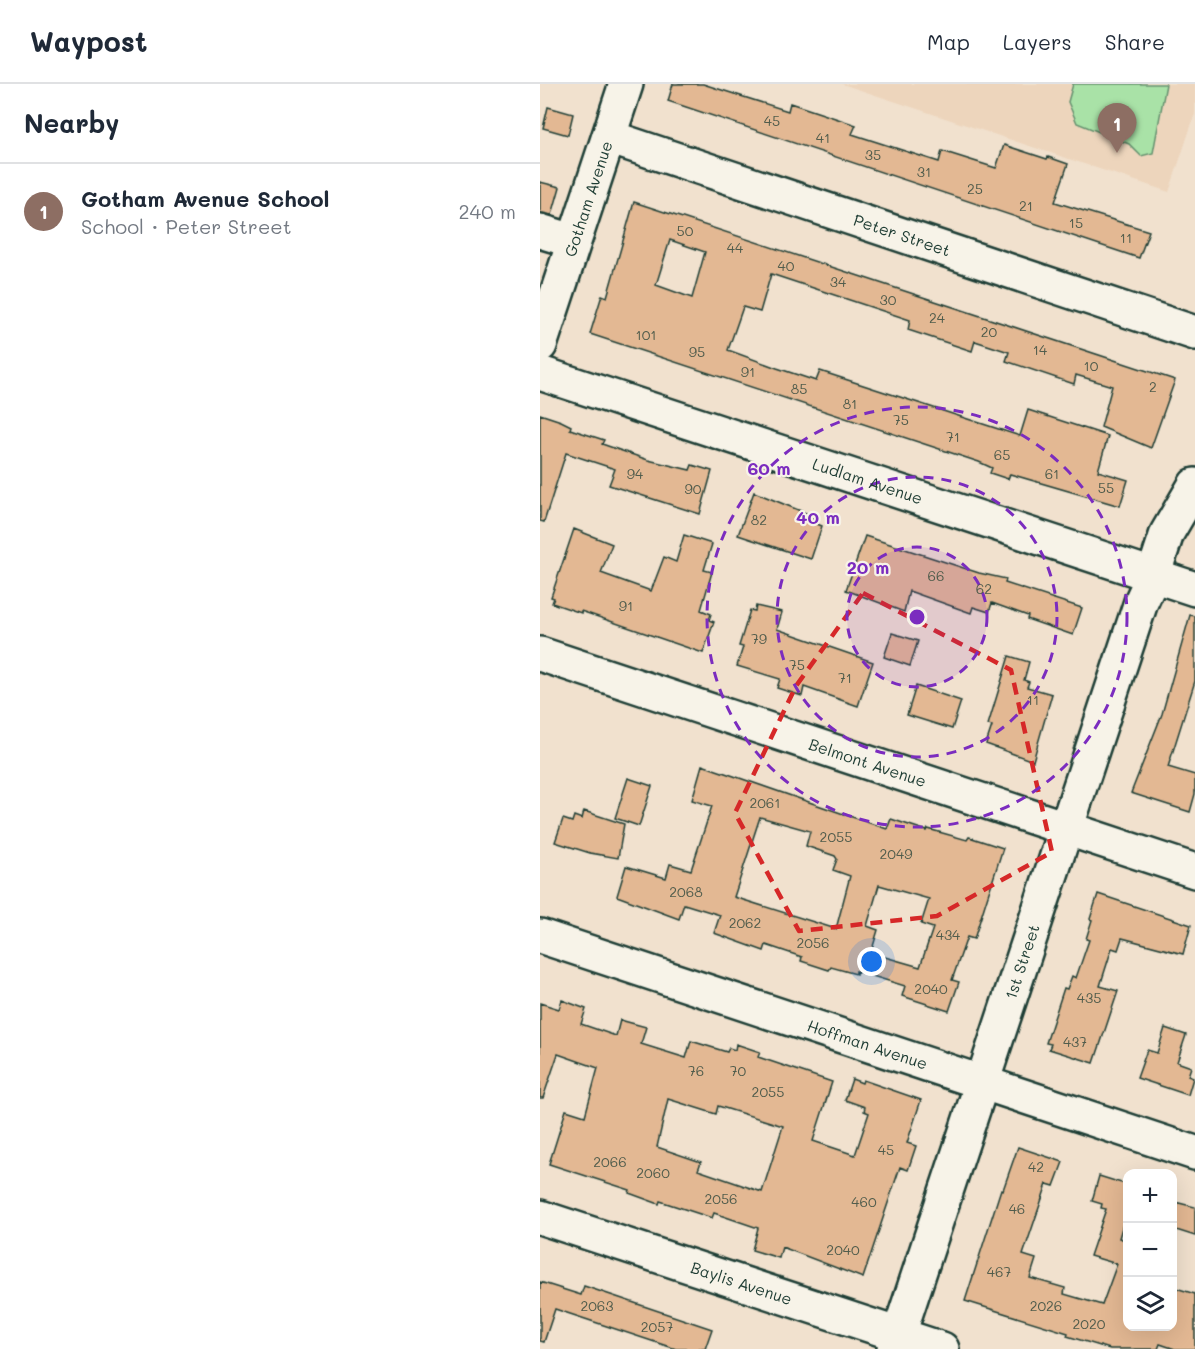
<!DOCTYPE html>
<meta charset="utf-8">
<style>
:root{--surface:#fff;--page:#f2f2f3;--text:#1f2937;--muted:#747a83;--line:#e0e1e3;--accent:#d1495b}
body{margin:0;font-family:Mali,sans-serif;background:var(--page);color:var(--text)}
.controls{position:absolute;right:18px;bottom:18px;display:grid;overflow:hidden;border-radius:12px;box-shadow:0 6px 24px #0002}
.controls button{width:54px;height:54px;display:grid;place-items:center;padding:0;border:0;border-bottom:2px solid var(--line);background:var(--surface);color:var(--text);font:30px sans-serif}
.you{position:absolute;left:332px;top:878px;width:21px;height:21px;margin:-15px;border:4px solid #fff;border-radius:50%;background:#1a73e8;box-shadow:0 0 0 9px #1a73e833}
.badge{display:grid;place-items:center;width:39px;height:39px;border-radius:50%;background:var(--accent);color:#fff;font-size:20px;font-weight:700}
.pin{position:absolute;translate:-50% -50px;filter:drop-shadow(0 2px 3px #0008)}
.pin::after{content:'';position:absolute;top:32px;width:21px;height:18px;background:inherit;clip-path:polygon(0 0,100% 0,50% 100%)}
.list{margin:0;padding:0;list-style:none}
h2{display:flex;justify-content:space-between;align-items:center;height:78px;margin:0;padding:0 24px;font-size:26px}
h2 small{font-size:20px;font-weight:400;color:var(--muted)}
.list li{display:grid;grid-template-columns:39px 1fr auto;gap:18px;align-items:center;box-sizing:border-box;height:96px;padding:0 24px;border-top:2px solid var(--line)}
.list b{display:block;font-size:22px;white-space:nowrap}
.list p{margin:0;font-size:20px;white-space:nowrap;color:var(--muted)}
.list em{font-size:20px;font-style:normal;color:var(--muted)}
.icon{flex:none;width:33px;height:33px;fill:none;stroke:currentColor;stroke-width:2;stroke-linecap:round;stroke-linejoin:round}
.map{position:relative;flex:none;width:655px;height:1265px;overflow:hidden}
header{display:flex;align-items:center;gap:36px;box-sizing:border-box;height:84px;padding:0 30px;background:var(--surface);border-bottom:2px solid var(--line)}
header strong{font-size:28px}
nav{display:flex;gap:33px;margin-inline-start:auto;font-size:21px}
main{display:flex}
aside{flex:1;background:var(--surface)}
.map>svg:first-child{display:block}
.built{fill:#edd5bc}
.green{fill:#a9e2a7;stroke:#64906e;stroke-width:1.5}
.building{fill:#e3b893;stroke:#1f3d34;stroke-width:1.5;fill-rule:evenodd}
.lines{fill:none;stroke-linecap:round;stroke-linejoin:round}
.minor-casing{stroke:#1f3d34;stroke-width:38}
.minor{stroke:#f7f3e8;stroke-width:33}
.marked{fill:none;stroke:#d62828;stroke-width:4.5;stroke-dasharray:12 8;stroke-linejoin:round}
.ring{fill:none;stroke:#7b2cbf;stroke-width:3;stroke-dasharray:10 8}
.labels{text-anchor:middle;stroke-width:4.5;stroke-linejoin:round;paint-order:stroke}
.number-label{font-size:14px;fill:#505c4c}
.street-label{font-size:16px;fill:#1f3d34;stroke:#f7f3e8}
.centre{fill:#7b2cbf;stroke:#f7f3e8;stroke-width:3}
.ring-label{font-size:18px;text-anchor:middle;font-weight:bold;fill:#7b2cbf;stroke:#f7f3e8;stroke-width:4.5;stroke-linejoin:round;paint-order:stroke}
</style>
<header>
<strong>Waypost</strong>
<nav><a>Map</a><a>Layers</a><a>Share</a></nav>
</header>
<main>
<aside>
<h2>Nearby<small></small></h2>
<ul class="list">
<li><span class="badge" style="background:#8d6e63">1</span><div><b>Gotham Avenue School</b><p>School · Peter Street</p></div><em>240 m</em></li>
</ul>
</aside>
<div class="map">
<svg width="655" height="1265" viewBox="0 0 655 1265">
<rect width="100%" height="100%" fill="#f1e1ce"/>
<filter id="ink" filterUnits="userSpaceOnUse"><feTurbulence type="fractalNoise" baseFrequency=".0167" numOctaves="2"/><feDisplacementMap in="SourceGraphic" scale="12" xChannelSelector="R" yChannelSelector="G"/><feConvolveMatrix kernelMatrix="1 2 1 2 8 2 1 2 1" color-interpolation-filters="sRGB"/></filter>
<g filter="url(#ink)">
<path class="built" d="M 302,0 L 655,0 L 655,30 L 629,108 Z"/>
<path class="green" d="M 533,0 L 626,0 L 613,69 L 601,72 L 589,60 L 537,39 L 528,18 Z"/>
<path class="building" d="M 133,0 L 163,0 L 248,27 L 250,19 L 316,41 L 312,50 L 399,78 L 402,67 L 456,84 L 464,61 L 507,75 L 508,73 L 528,80 L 515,118 L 609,147 L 599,174 L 128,17 Z
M 8,23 L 33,30 L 28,51 L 3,44 Z
M 0,98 L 20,103 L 12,131 L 0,129 Z
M 94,118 L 635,296 L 611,364 L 561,343 L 572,302 L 536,291 L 534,300 L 466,277 L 469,268 L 435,257 L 432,267 L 368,246 L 370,236 L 231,190 L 220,228 L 203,223 L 188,266 L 237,284 L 276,297 L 280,287 L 480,352 L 488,326 L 568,352 L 558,387 L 588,396 L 580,422 L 470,390 L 468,395 L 450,389 L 452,384 L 439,378 L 50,250 L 62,211 L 67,213 ZM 130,156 L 165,168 L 152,214 L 116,201 Z
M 0,330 L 21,337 L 31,342 L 30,345 L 64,356 L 62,360 L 108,376 L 150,386 L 152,381 L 172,387 L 160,430 L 69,401 L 75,385 L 26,369 L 4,438 L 0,437 Z
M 214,408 L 268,430 L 267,432 L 274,434 L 272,438 L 282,442 L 271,475 L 198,451 Z
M 34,445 L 72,460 L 61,489 L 111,507 L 124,473 L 136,478 L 144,451 L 172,460 L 164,486 L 172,488 L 161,526 L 171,530 L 169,536 L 174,538 L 163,569 L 41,527 L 41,529 L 12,519 L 14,514 L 11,513 Z
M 325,452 L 439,489 L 466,495 L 465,499 L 542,524 L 533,551 L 487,535 L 488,532 L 452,519 L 449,528 L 433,523 L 431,529 L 369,507 L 364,528 L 306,506 Z
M 216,522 L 242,528 L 237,545 L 333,578 L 318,622 L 264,603 L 262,612 L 237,604 L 240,595 L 197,582 L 203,563 L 199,562 L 210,526 L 215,527 Z
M 650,531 L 655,532 L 655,597 L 628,683 L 655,691 L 655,710 L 650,728 L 591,709 L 622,630 Z
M 352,549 L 378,557 L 370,582 L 344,573 Z
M 469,572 L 489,578 L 484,596 L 489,598 L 487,603 L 512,610 L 493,677 L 446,660 L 452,642 L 448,641 Z
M 376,602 L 421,617 L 412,645 L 367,631 Z
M 162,681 L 347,745 L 351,735 L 387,747 L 388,745 L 427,756 L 429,753 L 463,764 L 434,855 L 427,853 L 412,896 L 419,898 L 409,927 L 362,912 L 365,902 L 316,887 L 316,890 L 291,883 L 289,886 L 261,877 L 262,873 L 226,861 L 224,867 L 174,849 L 180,831 L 144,820 L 139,835 L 77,812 L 86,782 L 126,794 L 130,780 L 151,786 L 172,722 L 152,716 ZM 220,733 L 270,747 L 266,762 L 295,772 L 297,775 L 293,786 L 310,792 L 296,845 L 194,813 ZM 339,801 L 389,815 L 381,840 L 393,844 L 380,883 L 331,869 L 338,846 L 327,842 Z
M 88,694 L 112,702 L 99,742 L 75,734 Z
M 44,727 L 84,740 L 78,774 L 50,769 L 15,758 L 23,735 L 32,738 L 34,732 L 42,735 Z
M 558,810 L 651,841 L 643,870 L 582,854 L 578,866 L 572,864 L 560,902 L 578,907 L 554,979 L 509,965 L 511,960 L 506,959 L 524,904 L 527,905 L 532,892 L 536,894 L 549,856 L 546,855 L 552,836 L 550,835 Z
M 22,916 L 46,925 L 41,940 L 76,952 L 80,936 L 106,943 L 101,960 L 146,974 L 151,957 L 187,968 L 189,964 L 195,966 L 196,960 L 220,968 L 218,973 L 292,998 L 273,1057 L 315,1071 L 329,1029 L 324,1027 L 325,1023 L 305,1016 L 312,995 L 322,999 L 323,996 L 381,1016 L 367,1059 L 376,1062 L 368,1086 L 360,1083 L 323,1194 L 242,1163 L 239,1174 L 212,1166 L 218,1144 L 174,1129 L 172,1134 L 120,1117 L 119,1120 L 89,1109 L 90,1106 L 9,1080 L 26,1026 L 45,1032 L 58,984 L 18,970 L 3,1014 L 0,1014 L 0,919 L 19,925 ZM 128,1015 L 176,1030 L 178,1022 L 243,1042 L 222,1108 L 158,1086 L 161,1078 L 117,1063 Z
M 625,944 L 646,951 L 637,978 L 651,983 L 648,992 L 653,994 L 648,1011 L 597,994 L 607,966 L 617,969 Z
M 478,1063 L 523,1078 L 514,1102 L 507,1100 L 483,1171 L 496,1175 L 490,1194 L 525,1204 L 524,1210 L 562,1221 L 577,1180 L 550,1172 L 566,1125 L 561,1124 L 562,1120 L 552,1117 L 559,1092 L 588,1101 L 588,1123 L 579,1154 L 588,1157 L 588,1242 L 633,1242 L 633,1203 L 655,1210 L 655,1265 L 635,1265 L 620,1260 L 618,1265 L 570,1265 L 527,1252 L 528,1249 L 425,1217 L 461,1105 L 463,1106 Z
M 635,1118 L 655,1123 L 655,1152 L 633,1145 Z
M 0,1198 L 41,1211 L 44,1202 L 172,1245 L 165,1265 L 136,1265 L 15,1225 L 4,1258 L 0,1257 Z"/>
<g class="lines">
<defs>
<g id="minor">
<path id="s1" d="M 69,53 L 655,249"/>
<path d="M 0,147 L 33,157"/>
<path id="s2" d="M 0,261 L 86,0"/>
<path id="s3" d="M 0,289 L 655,505"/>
<path id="s4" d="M 0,570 L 655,787"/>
<path id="s5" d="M 0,852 L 655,1069"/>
<path id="s6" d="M 0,1133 L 402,1265"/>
<path id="s7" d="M 354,1265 L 601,518 L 613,492 L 627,449 L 655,401"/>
</g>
</defs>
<use href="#minor" class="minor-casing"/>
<use href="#minor" class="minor"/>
</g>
</g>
<path class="marked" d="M 323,509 L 471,586 L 512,768 L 397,832 L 259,847 L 195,729 L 256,602 Z"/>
<circle cx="377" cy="533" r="70" fill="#7b2cbf" fill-opacity=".12"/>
<g class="ring">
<circle cx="377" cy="533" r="70"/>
<circle cx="377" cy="533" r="140"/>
<circle cx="377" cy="533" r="210"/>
</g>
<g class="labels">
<g class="number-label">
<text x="232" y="42">45</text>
<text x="283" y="59">41</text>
<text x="333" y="76">35</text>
<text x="384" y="93">31</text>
<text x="435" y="110">25</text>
<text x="486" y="127">21</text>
<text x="536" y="144">15</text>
<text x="145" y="152">50</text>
<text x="586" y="159">11</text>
<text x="195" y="169">44</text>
<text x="246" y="187">40</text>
<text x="298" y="203">34</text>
<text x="348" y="221">30</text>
<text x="397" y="239">24</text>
<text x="449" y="253">20</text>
<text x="106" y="256">101</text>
<text x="500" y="271">14</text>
<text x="157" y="273">95</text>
<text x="551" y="287">10</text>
<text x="208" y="293">91</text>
<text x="613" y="308">2</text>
<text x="259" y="310">85</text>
<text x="310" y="325">81</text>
<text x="361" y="341">75</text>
<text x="413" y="358">71</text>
<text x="462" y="376">65</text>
<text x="95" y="395">94</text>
<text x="512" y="395">61</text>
<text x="566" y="409">55</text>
<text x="153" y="410">90</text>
<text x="219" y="441">82</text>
<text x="396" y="497">66</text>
<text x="444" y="510">62</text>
<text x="86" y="527">91</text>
<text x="219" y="560">79</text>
<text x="257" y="586">75</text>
<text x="305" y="599">71</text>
<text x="493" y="621">11</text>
<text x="225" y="724">2061</text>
<text x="296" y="758">2055</text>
<text x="356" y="775">2049</text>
<text x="146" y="813">2068</text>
<text x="205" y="844">2062</text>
<text x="408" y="856">434</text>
<text x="273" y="864">2056</text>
<text x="391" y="910">2040</text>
<text x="549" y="919">435</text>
<text x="535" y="963">437</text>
<text x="156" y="992">76</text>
<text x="198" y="992">70</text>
<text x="228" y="1013">2055</text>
<text x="346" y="1071">45</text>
<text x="70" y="1083">2066</text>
<text x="496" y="1088">42</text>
<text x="113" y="1094">2060</text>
<text x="181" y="1120">2056</text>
<text x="324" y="1123">460</text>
<text x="477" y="1130">46</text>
<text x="303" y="1171">2040</text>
<text x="459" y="1193">467</text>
<text x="57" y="1227">2063</text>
<text x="506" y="1227">2026</text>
<text x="549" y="1245">2020</text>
<text x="117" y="1248">2057</text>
</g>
<g class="street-label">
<text dy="6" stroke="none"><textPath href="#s2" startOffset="154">Gotham Avenue</textPath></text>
<text dy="6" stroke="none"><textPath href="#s1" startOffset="309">Peter Street</textPath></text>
<text dy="6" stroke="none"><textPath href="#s3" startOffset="345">Ludlam Avenue</textPath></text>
<text dy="6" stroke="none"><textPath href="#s4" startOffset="345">Belmont Avenue</textPath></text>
<text dy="6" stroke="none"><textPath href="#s7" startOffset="408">1st Street</textPath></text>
<text dy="6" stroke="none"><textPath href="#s5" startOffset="345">Hoffman Avenue</textPath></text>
<text dy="6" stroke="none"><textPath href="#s6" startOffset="212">Baylis Avenue</textPath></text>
</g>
</g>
<circle cx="377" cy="533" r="9" class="centre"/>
<g class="ring-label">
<text x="229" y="391">60 m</text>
<text x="278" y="440">40 m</text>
<text x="328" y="490">20 m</text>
</g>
</svg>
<div class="controls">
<button>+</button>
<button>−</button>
<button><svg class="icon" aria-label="layers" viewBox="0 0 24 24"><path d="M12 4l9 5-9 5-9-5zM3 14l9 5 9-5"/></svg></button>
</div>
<div class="you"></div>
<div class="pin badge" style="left:577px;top:69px;background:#8d6e63">1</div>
</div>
</main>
